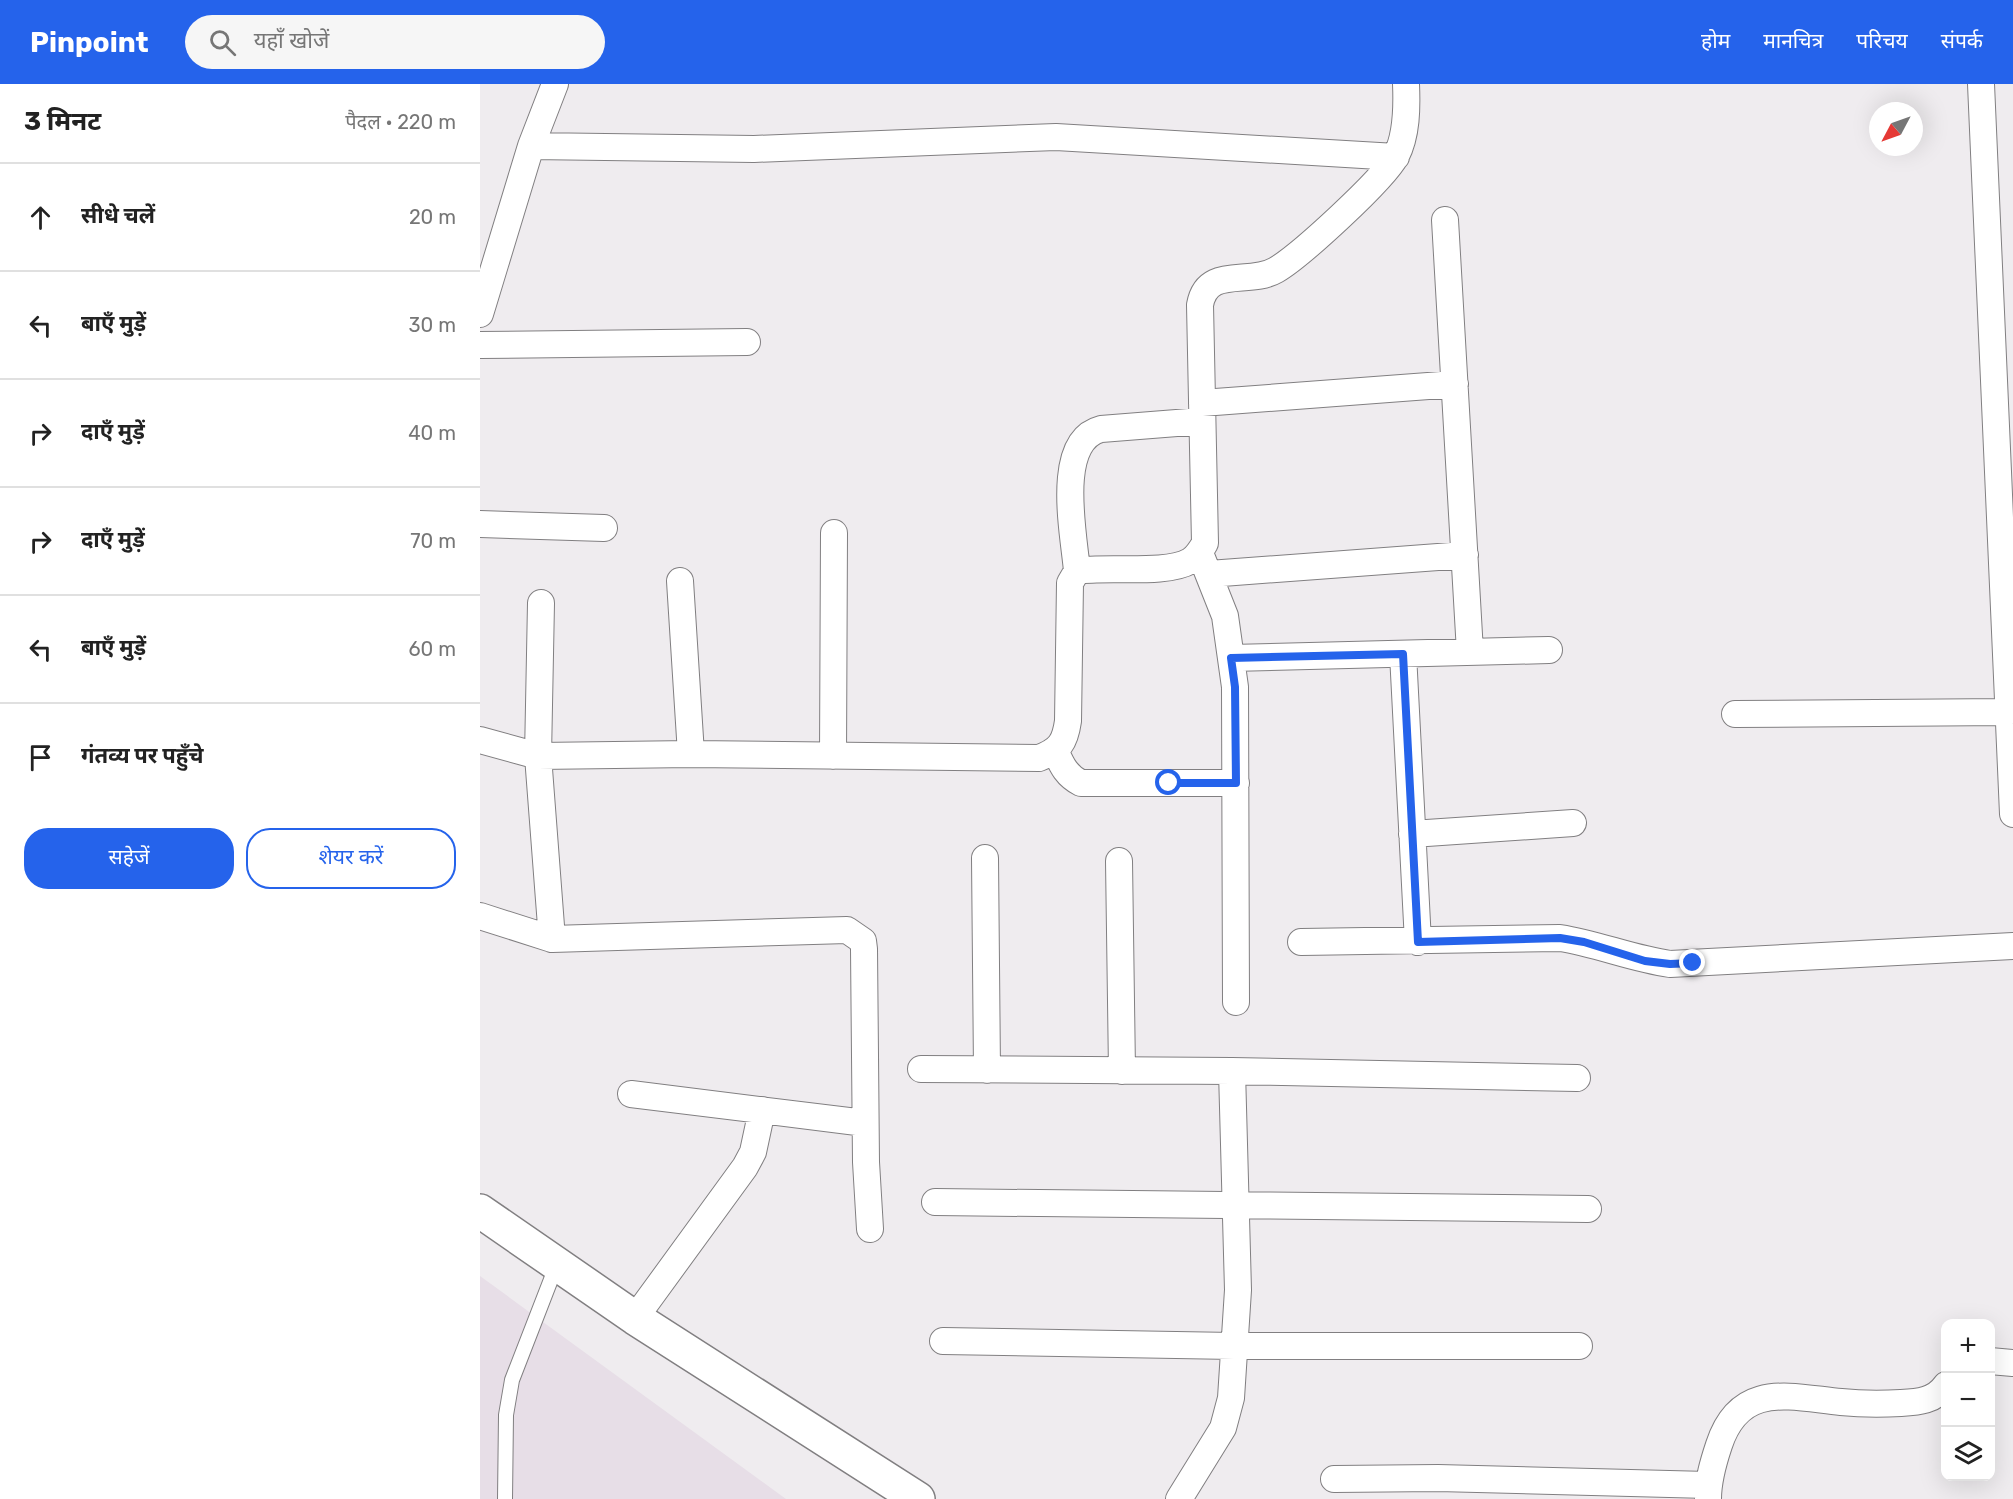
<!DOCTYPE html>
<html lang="hi">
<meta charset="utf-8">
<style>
:root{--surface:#fff;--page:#f6f6f6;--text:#222;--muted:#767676;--line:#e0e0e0;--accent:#2563eb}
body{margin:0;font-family:Rubik,"Noto Sans Devanagari",sans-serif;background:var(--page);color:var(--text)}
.controls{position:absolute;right:18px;bottom:18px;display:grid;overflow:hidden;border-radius:12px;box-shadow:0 6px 24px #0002}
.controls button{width:54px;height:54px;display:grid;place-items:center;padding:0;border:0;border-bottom:2px solid var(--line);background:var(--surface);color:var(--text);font:30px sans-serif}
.compass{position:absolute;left:1389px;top:18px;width:54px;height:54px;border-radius:50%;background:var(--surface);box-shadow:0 6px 24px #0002;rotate:229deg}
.stop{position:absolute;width:18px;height:18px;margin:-14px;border:4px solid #2563eb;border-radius:50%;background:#fff}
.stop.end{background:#2563eb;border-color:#fff;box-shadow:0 2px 6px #0008}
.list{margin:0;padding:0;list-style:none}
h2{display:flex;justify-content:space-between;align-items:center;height:78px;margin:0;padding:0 24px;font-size:26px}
h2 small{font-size:20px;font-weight:400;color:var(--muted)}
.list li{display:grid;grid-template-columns:39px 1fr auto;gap:18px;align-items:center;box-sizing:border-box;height:108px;padding:0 24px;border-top:2px solid var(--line)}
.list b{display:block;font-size:22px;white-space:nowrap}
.list em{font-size:20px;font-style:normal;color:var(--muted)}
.actions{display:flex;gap:12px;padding:18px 24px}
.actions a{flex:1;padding:14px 0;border:2px solid var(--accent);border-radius:24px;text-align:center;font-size:21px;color:var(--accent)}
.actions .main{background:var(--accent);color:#fff}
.icon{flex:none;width:33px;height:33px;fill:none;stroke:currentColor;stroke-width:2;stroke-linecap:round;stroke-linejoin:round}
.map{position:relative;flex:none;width:1533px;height:1415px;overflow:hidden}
header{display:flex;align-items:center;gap:36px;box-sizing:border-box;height:84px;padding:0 30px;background:var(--accent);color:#fff}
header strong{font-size:28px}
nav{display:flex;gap:33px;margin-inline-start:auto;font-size:21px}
.search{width:420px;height:54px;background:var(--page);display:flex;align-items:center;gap:15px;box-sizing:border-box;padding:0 21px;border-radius:33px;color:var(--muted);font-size:22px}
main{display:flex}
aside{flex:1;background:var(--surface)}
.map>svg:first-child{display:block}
.built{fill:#e7dee7}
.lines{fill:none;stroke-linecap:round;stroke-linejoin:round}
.lane-casing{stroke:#817f81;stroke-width:16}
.street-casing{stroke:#817f81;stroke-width:28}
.secondary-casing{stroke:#817f81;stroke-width:36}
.lane{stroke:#fff;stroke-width:14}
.street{stroke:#fff;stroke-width:26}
.secondary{stroke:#fff;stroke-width:33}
.route{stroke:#2563eb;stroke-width:8}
</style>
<header>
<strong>Pinpoint</strong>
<div class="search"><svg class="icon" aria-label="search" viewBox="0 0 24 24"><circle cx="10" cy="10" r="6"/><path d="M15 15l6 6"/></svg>यहाँ खोजें</div>
<nav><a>होम</a><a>मानचित्र</a><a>परिचय</a><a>संपर्क</a></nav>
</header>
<main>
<aside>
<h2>3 मिनट<small>पैदल · 220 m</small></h2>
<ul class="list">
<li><svg class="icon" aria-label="ahead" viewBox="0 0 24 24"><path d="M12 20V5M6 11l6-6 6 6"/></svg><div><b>सीधे चलें</b></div><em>20 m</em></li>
<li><svg class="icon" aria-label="left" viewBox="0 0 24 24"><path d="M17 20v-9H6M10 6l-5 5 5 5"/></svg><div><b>बाएँ मुड़ें</b></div><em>30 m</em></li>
<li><svg class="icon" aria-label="right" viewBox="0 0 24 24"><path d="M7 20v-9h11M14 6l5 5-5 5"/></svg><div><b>दाएँ मुड़ें</b></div><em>40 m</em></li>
<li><svg class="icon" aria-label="right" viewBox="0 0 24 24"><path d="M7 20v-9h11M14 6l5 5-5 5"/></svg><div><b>दाएँ मुड़ें</b></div><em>70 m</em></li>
<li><svg class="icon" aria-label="left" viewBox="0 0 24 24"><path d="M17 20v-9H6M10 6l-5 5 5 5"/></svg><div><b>बाएँ मुड़ें</b></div><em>60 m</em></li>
<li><svg class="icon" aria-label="arrive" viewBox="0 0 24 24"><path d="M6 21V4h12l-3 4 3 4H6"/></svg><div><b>गंतव्य पर पहुँचे</b></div></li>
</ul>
<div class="actions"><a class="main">सहेजें</a><a>शेयर करें</a></div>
</aside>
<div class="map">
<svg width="1533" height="1415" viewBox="0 0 1533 1415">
<rect width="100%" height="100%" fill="#efecef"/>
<path class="built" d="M 0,1192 L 306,1415 L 0,1415 Z"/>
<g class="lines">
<defs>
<path id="lane" d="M 25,1415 L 26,1331 L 32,1296 L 77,1180"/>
<path id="street" d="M 1501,0 L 1533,730
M 51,62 L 274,65 L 576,53 L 916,73
M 965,136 L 990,568
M 0,230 L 51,62 L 75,0
M 0,261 L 267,258
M 722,319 L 975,300
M 0,440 L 124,444
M 720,469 L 745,532 L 755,603 L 756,918
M 597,487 C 594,451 574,357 621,345 L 722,337
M 729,490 L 985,471
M 200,497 L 211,670
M 61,519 L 58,672 L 72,855
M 923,570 L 938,858
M 751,574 L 1069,566
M 1255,630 L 1526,628
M 0,656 L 58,672 L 211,670 L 559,674 C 580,666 585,658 588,637 L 590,499 L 597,487 C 627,482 686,491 710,477 C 717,473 721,466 725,459 L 720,221 C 727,181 769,202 796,186 C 820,172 903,96 916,72 C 927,51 927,23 926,0
M 576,668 C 582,682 587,692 601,699 L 756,699
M 353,672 L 354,449
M 932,750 L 1093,739
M 505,774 L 507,986
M 639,777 L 642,987
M 0,832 L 72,855 L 367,846 L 383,857 L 384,865 L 386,1078 L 390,1145
M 821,858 L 1080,854 C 1118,860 1153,875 1190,880 L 1533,862
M 441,985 L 752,987 L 1097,994
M 151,1010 L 385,1039
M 455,1118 L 1108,1125
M 155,1234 L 265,1083 L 273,1068 L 282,1026
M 463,1257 L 754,1262 L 1099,1262
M 1510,1277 L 1533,1279
M 854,1395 L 958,1394 L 1228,1401
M 699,1415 L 743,1344 L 751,1314 L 758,1206 L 752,987
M 1228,1415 C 1228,1396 1233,1379 1239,1361 C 1260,1297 1309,1313 1361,1318 C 1381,1320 1401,1320 1421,1319 C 1438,1318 1455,1317 1466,1301"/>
<path id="secondary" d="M 0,1127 L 155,1234 L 438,1415"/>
</defs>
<use href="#lane" class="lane-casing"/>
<use href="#street" class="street-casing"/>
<use href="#secondary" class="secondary-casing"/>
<use href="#lane" class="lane"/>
<use href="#street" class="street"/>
<use href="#secondary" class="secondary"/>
</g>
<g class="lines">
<path class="route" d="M 689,699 L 756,699 L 755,603 L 751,574 L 923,570 L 938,858 L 1080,854 L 1104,858 L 1165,877 L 1190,880 L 1213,879"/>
</g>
</svg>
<div class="controls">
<button>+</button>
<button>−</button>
<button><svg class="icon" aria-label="layers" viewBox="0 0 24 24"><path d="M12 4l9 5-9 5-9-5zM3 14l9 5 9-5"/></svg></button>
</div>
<svg class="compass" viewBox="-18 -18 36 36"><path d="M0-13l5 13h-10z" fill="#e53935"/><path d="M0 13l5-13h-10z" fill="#767676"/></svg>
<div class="stop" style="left:689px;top:699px"></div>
<div class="stop end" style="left:1213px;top:879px"></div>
</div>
</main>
